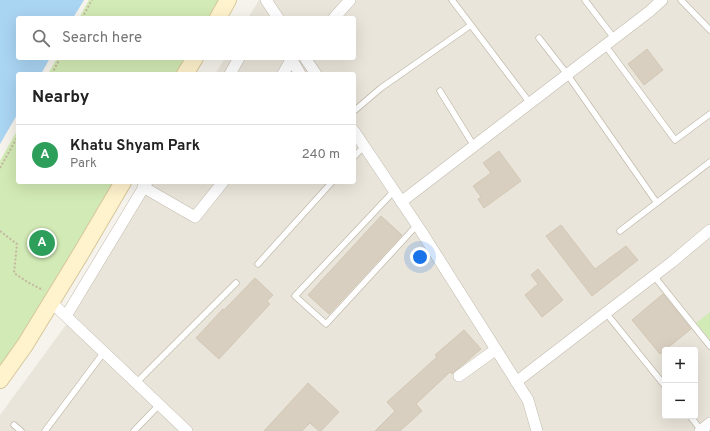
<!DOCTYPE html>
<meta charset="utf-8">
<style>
:root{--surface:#fff;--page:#f6f6f6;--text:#222;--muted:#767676;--line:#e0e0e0;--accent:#ea580c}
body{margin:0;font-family:Overpass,sans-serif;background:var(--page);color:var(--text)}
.controls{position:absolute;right:12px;bottom:12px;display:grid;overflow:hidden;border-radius:4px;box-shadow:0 4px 16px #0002}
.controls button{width:36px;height:36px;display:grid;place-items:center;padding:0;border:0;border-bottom:1px solid var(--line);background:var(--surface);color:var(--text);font:20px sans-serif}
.you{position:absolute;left:420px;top:257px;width:14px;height:14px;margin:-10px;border:3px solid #fff;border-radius:50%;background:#1a73e8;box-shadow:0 0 0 6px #1a73e833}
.badge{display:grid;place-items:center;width:26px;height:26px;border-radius:50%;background:var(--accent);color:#fff;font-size:13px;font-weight:700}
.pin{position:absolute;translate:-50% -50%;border:2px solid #fff;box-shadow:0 1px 4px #0006}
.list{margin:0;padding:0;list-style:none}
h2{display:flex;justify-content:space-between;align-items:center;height:52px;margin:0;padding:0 16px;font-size:17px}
h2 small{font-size:13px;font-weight:400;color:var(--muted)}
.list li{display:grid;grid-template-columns:26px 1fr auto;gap:12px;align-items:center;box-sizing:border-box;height:60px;padding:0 16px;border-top:1px solid var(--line)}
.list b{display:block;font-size:15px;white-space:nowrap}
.list p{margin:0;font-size:13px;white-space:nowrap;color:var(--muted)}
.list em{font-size:13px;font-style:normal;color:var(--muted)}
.icon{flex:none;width:22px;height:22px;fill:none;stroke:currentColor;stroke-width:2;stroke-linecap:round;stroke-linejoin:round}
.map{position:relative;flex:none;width:710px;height:431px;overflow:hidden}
.search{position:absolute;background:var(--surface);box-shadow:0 4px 16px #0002;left:16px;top:16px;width:340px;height:44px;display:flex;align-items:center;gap:10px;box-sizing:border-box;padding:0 14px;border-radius:4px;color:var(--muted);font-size:15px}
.panel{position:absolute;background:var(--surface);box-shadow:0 4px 16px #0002;left:16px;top:72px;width:340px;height:112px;border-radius:4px}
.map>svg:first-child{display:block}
.residential{fill:#eae5da;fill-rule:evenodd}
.green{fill:#d2eab5}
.water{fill:#a9d4f2}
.building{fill:#d8cfc1;stroke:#d3c7b4}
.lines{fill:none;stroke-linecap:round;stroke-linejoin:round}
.lane-casing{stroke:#c2bbae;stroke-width:7}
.street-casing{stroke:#c2bbae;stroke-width:12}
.secondary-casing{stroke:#d6c79b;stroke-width:18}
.path{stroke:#c4b79f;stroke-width:2;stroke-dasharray:2 2;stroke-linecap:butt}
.lane{stroke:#fff;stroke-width:5.5}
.street{stroke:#fff;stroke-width:11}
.secondary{stroke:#fff3cd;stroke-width:16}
</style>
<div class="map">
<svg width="710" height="431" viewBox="0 0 710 431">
<rect width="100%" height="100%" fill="#f6f3ec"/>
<path class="residential" d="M 259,0 L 710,0 L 710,431 L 0,431 L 0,415 L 76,311 L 152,182 L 354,182 L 354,74 L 215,74 L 225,58 L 354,58 L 354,18 L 248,18 ZM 665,350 L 695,350 L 695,416 L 665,416 Z"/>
<path class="green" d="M 89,0 L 224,0 L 213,18 L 79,18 Z
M 57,58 L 190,58 L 181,74 L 48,74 Z
M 18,129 L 18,182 L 119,182 L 0,372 L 0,161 Z
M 710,312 L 710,340 L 696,323 Z"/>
<path class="water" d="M 0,0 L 84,0 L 73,18 L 18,18 L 18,58 L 50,58 L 41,74 L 18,74 L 18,113 L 0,144 Z"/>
<path class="building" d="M 647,49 L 663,70 L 644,85 L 628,64 Z
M 499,151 L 521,181 L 484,208 L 478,199 L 481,197 L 473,186 L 491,173 L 483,163 Z
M 381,216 L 402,235 L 329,314 L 308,295 Z
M 561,225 L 595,269 L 626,246 L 638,260 L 592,296 L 546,236 Z
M 538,269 L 563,300 L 542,317 L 525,295 L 538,284 L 531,275 Z
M 255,278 L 273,295 L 267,301 L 270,304 L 219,359 L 196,338 L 223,309 L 224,310 Z
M 663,294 L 691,329 L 660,354 L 632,320 Z
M 464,330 L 481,349 L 452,374 L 450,372 L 416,404 L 422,411 L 400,431 L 375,431 L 395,411 L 387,402 L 437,357 L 435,355 Z
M 308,383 L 339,412 L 321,431 L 319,431 L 310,423 L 302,431 L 264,431 Z"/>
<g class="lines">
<defs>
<path id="lane" d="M 452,0 L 530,103
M 585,0 L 614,38
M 681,0 L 710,30
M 539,38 L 567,74 L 657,203
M 605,45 L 675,140 L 710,114
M 440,91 L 474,146
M 354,111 L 381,88 L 471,25
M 354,157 L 364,146
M 394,191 L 295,296 L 326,324 L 417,225
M 620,231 L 710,162
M 258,264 L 332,182
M 654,276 L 710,346
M 606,313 L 665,386
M 136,383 L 236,283
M 690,416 L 701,430
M 14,425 L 21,431
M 45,431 L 104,352
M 134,431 L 159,405"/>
<path id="street" d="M 266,0 L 278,18
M 334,18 L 350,0
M 291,58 L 300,74
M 305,58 L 316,74
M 230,74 L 239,58
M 283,74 L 292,58
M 354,131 L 421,231 L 528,400 L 537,431
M 143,187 L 195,217 L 223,182
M 401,202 L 650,11 L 662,0
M 51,302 L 187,431
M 66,316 L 147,182
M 459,376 L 495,350
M 516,382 L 672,262 L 710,230
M 700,431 L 710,423"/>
<path id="secondary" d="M 218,18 L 228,0
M 185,74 L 195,58
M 0,380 L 25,345 L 83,250 L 123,182"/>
</defs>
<use href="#lane" class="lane-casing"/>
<use href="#street" class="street-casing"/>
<use href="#secondary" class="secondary-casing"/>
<path class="path" d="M 82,18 L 92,0
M 52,74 L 60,58
M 0,168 L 18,136
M 0,231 L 17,244 L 14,273 L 29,283 L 43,290"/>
<use href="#lane" class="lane"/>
<use href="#street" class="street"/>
<use href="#secondary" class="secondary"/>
</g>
</svg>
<div class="controls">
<button>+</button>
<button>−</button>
</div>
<div class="you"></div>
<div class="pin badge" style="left:42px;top:243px;background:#2e9e5b">A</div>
<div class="search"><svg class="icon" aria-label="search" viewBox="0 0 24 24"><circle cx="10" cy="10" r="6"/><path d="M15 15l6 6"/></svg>Search here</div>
<section class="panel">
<h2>Nearby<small></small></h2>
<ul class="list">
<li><span class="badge" style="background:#2e9e5b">A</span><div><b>Khatu Shyam Park</b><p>Park</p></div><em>240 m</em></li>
</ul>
</section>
</div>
